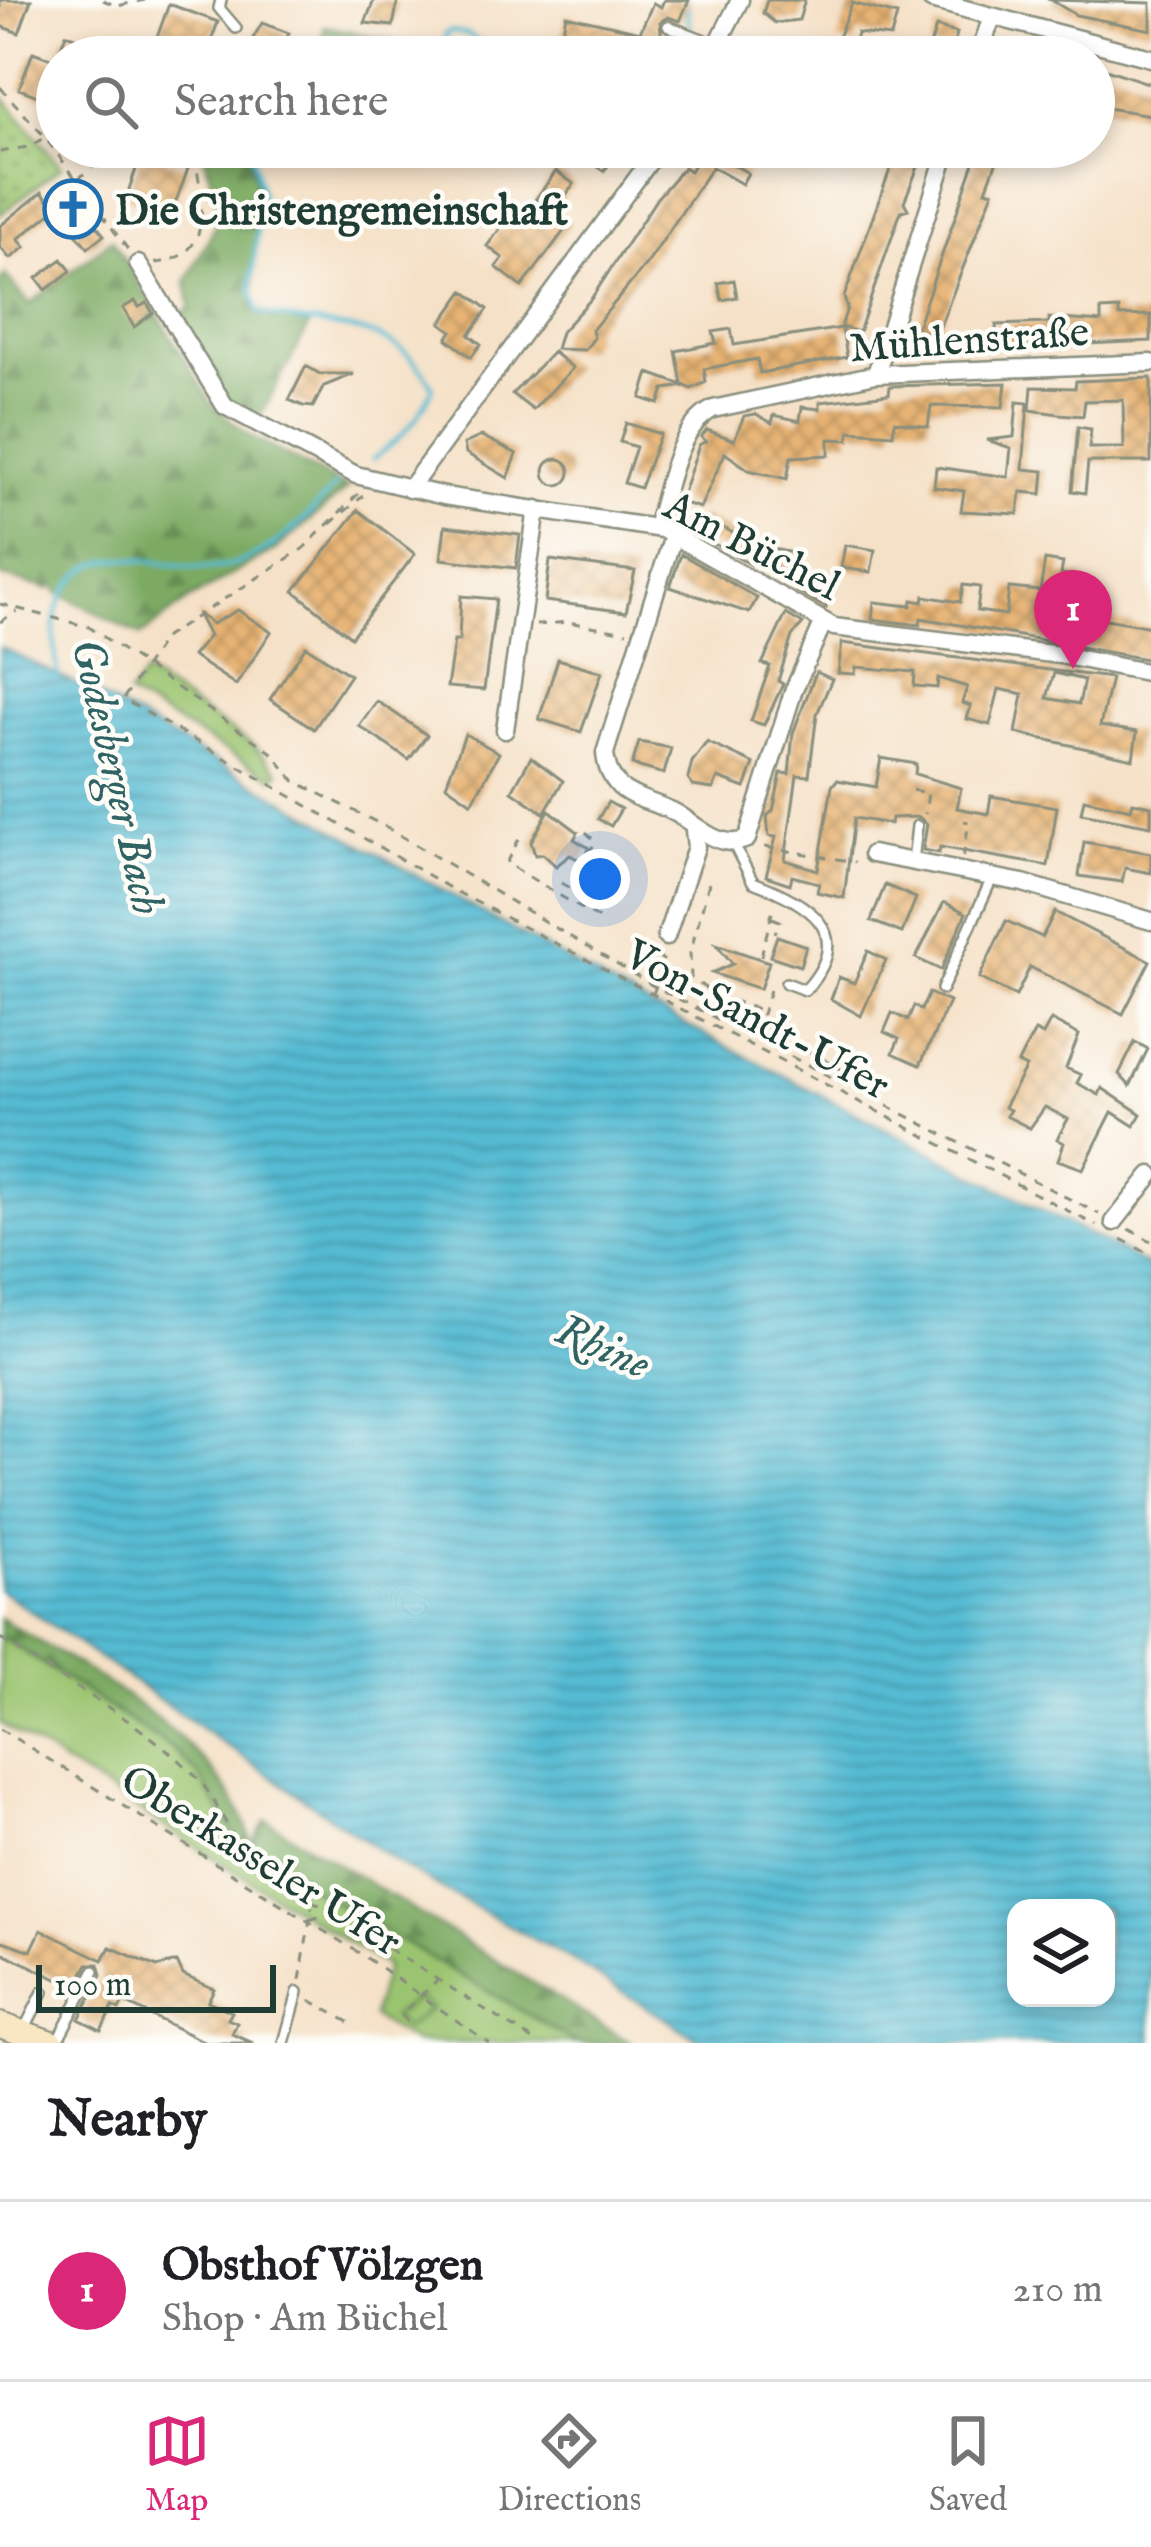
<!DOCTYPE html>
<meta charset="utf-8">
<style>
:root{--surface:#fff;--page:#f2f2f2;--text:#202124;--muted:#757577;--line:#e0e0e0;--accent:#db2777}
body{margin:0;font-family:"IM FELL English",serif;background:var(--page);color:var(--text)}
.controls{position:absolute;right:36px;bottom:36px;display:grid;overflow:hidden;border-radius:24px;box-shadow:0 6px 18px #0003}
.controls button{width:108px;height:108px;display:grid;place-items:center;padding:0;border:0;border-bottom:3px solid var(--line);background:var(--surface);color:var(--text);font:60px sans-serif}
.scale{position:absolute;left:36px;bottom:30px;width:240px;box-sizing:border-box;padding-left:12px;border:6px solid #1f3d34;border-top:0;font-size:33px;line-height:42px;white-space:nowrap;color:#1f3d34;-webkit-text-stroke:9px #fdfcf7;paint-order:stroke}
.you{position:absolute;left:600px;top:879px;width:42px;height:42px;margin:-30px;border:9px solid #fff;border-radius:50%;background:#1a73e8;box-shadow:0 0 0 18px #1a73e833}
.badge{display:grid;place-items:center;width:78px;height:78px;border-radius:50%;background:var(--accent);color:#fff;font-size:39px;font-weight:700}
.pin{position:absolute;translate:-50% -99px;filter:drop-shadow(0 3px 6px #0008)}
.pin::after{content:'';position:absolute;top:63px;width:42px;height:36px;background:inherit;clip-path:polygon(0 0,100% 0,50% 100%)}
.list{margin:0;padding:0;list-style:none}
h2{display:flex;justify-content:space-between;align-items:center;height:156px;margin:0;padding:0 48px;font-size:51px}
h2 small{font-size:39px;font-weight:400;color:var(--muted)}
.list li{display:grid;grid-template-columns:78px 1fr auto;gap:36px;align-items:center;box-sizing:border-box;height:180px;padding:0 48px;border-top:3px solid var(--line)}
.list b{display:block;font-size:45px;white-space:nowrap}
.list p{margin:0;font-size:39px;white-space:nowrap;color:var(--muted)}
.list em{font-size:39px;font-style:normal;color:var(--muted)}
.icon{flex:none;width:66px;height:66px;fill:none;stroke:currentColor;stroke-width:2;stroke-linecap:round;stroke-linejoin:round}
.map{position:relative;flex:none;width:1151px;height:2043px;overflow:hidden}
.search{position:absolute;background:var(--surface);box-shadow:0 6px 18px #0003;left:36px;right:36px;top:36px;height:132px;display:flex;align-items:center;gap:30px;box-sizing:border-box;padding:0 42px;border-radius:66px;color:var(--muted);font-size:45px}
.sheet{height:336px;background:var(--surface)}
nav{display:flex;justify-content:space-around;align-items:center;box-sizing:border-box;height:168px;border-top:3px solid var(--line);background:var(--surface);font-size:33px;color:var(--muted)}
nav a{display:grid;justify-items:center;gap:6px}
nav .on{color:var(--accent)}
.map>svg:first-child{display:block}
.grass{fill:#9bc470;stroke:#5d8052;stroke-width:3}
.forest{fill:url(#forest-firs);stroke:#4e744b;stroke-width:3}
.park{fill:url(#park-dots);stroke:#5d8052;stroke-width:3}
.water{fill:url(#water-rules);stroke:#3a7c84;stroke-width:3;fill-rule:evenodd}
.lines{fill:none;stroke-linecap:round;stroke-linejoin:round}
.stream{stroke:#55bbd3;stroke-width:4.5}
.building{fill:url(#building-cross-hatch);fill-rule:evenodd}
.service-casing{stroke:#8a8f7e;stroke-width:14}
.minor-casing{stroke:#8a8f7e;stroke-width:21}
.secondary-casing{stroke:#8a8f7e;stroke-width:28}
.path{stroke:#8a8f7e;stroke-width:3;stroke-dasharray:9 9;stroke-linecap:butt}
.service{stroke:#fff;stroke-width:9}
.minor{stroke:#fff;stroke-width:16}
.secondary{stroke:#f9e7c3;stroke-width:24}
.labels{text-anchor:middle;stroke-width:9;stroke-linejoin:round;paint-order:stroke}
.poi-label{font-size:42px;font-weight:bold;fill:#1f3d34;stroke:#fdfcf7;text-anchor:start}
.street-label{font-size:42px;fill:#1f3d34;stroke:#fdfcf7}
.water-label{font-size:45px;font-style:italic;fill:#2f6364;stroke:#fdfcf7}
</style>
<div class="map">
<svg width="1151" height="2043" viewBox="0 0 1151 2043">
<defs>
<pattern id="forest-firs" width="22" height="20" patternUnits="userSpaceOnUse" patternTransform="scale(3)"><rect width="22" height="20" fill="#7caa62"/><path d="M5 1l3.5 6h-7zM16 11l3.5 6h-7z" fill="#658c52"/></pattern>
<pattern id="park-dots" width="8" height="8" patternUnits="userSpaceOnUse" patternTransform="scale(3)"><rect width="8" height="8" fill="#9bc470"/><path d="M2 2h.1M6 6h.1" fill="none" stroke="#7ea05d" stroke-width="1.8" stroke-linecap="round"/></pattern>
<pattern id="water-rules" width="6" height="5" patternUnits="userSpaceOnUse" patternTransform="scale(3)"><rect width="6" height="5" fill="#55bbd3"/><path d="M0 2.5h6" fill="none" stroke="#4699ac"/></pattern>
<pattern id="building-cross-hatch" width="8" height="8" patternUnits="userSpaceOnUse" patternTransform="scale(3)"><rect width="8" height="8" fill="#e8b474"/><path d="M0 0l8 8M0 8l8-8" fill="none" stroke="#bb9460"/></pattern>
</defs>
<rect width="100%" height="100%" fill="#fdfcf7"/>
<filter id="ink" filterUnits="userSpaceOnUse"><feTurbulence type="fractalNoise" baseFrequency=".00833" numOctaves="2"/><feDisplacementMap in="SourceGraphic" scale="24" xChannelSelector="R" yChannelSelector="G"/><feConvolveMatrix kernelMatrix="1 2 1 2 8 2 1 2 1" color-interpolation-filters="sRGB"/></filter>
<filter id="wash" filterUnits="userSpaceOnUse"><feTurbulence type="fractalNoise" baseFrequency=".004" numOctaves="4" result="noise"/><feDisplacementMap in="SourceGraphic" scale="48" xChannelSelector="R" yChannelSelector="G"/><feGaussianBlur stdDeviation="2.7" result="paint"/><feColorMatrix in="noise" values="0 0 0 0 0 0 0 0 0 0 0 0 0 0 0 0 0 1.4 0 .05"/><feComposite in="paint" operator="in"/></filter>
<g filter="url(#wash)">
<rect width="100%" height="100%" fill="#f5e1c7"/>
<path class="grass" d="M 145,674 L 253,745 L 279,772 L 274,778 L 128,695 Z
M 0,1636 L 174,1750 L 199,1776 L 240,1845 L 252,1846 L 312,1889 L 577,2043 L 415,2043 L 372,2017 L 386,1966 L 0,1723 Z"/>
<path class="forest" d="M 325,26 L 445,53 L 445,57 L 319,57 Z
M 202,147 L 248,147 L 258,195 L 252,309 L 309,326 L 256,424 L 224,399 L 176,317 L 191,308 L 186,282 L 221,215 Z
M 112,239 L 213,406 L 250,436 L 348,488 L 276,549 L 185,602 L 141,636 L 57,592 L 53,584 L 49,589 L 0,576 L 0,280 L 5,275 L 30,304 Z
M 0,1618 C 86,1672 224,1738 252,1844 L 266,1820 L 631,2043 L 577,2043 L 312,1889 L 252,1846 L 240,1845 L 199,1776 L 174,1750 L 0,1636 Z"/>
<path class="park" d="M 0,92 L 61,167 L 0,215 Z
M 417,1998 L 431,2008 L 405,2029 L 393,2016 Z"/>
<path class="water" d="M 0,647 L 94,693 L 619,990 L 1151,1267 L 1151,2043 L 704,2043 L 580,1965 L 405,1868 L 0,1590 ZM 1016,1908 L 1106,1908 L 1106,1998 L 1016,1998 Z"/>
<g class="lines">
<path class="stream" d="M 448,57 L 445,34 L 450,31 L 469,34 L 494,57
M 679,57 L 689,25 L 686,0
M 250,147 L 262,195 L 251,286 L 258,312 C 331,334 393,314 433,387 C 421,419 400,439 373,459
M 392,147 L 408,158 L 423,147
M 58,675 C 53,640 49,607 75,579 C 118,534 180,581 234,564 C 277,551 307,518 336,485"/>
</g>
<g id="blocks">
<path class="building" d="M 0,0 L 31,0 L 19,33 L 0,26 Z
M 374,0 L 398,0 L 393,26 L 365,23 Z
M 664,0 L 689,0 L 680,21 L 668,17 L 660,22 L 663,50 L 654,57 L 558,53 L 566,15 L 640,32 L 653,3 L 661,7 Z
M 767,0 L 805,0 L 799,20 L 775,23 L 763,13 Z
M 1051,0 L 1151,3 L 1151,30 L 1076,15 Z
M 852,3 L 897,15 L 891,37 L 857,33 L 854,44 L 837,40 Z
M 169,4 L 218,22 L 206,55 L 150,57 Z
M 262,23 L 289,33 L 286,40 L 293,43 L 288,57 L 242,57 Z
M 936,27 L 957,33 L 952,52 L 930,46 Z
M 66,34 L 125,55 L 124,57 L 57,57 Z
M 33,52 L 57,61 L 50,101 L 19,89 Z
M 1094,65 L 1151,84 L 1151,115 L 1094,106 Z
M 597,147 L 615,156 L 604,171 L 588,160 Z
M 705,147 L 735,152 L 729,162 L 748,173 L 742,184 L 712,167 L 649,261 L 592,330 L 594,338 L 585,350 L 556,349 L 561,332 L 591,299 L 657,198 L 684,167 L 690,171 Z
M 893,147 L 926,147 L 904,202 L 908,209 L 901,211 L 859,332 L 841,327 L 847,308 L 844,297 L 891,167 L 886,166 Z
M 979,148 L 999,155 L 986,190 L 993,192 L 936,336 L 916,330 Z
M 142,152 L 188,169 L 172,212 L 126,198 Z
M 556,171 L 574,184 L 554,211 L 570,223 L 522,287 L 496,267 L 503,258 L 487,246 L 511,214 L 526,225 L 542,205 L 535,200 Z
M 42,192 L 56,209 L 18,239 L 25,247 L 10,259 L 0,247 L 0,226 Z
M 75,200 L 104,235 L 88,248 L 59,213 Z
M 62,259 L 71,271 L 46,290 L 37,278 Z
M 734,280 L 737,297 L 722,300 L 718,283 Z
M 464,291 L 488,309 L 469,335 L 481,344 L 471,357 L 447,339 L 452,331 L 441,323 Z
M 135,301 L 139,307 L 147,303 L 153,313 L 134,327 L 123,308 Z
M 1119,309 L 1119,316 L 1151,315 L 1151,341 L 997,348 L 996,325 L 1049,323 L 1049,318 L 1101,322 L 1101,310 Z
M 842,328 L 847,357 L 760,373 L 757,359 L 704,369 L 706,382 L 691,389 L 682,384 L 676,351 L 716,343 L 713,332 L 731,329 L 734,345 Z
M 553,352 L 573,368 L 533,410 L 512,394 Z
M 306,366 L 320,374 L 354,374 L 324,386 L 313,407 L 303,406 L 289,400 Z
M 649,373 L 685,386 L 664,389 L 659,404 L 641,398 Z
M 1151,378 L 1151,462 L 1088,462 L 1085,493 L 1072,491 L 1078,427 L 1091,429 L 1089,448 L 1124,448 L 1123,400 L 1085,401 L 1083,416 L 1059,414 L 1030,410 L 1032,387 L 1075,388 L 1076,381 Z
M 1006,383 L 1003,407 L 931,406 L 928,427 L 895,421 L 893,434 L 850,431 L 849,440 L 829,439 L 829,455 L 791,457 L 787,479 L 749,470 L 725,453 L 700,508 L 680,502 L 699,445 L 706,441 L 701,437 L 707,430 L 734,440 L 744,416 L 756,414 L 772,423 L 774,415 L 800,421 L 802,407 L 820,409 L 820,402 L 889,394 L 890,386 Z
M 1017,402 L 1028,403 L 1023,469 L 1044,471 L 1042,494 L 1021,492 L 1018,514 L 961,511 L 964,491 L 934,487 L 936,467 L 1008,477 L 1011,448 L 987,440 L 1014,437 Z
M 626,423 L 660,434 L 640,488 L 624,483 L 636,447 L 620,442 Z
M 482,436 L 517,454 L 508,478 L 466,453 L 464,444 Z
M544 472a13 13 0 1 1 26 0a13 13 0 1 1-26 0Z
M 358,510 L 415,554 L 351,637 L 294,591 Z
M 702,517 L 759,546 L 797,554 L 793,582 L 777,576 L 780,569 L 751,560 L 750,564 L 693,532 Z
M 445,526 L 520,535 L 516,568 L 441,559 Z
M 845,545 L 875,550 L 871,572 L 841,568 Z
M 681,554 L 757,598 L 749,613 L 670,587 Z
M 550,560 L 635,571 L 626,612 L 545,601 Z
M 1045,560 L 1063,563 L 1061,574 L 1084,577 L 1078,614 L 1151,627 L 1151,660 L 921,618 L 920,625 L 872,619 L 874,602 L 911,606 L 912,600 L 923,602 L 924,596 L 960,602 L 963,585 L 980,587 L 977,611 L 1006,615 L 1009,588 L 1040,591 Z
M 798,585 L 830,590 L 826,608 L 796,591 Z
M 461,596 L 496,599 L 484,690 L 447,687 L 454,641 L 459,641 Z
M 238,610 L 271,632 L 236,685 L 192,656 L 209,636 L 197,613 L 212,624 Z
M 786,614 L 803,624 L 792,636 L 778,681 L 783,684 L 764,725 L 751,721 L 770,666 L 762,664 Z
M 842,643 L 1111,678 L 1100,726 L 1137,732 L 1133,759 L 1016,733 L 1023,694 L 999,689 L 990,725 L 967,719 L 971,706 L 962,703 L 967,687 L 938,678 L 937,688 L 914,686 L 915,672 L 856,667 L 855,674 L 838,673 ZM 1054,673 L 1084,680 L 1079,704 L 1047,698 Z
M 306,646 L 350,675 L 314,729 L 270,699 Z
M 558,659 L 602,672 L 581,732 L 539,719 Z
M 816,672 L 832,679 L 817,714 L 809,776 L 797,775 L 785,860 L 818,870 L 832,786 L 837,780 L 876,787 L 881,758 L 916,764 L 915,774 L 961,788 L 957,808 L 988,814 L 991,796 L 1057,807 L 1048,866 L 940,847 L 939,853 L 923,850 L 927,824 L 919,817 L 891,818 L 890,824 L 854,818 L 844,898 L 817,892 L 819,883 L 792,876 L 790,884 L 766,876 L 776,837 L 769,836 L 767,816 L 773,811 L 781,773 L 789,774 L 793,733 Z
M 377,701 L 427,735 L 409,760 L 359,726 Z
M 465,734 L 499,753 L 472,803 L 446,785 Z
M 639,742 L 671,748 L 664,774 L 632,765 Z
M 707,742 L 754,764 L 745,788 L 718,778 L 713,789 L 693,786 L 688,779 L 692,762 Z
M 531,757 L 563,781 L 544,813 L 512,791 Z
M 1084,799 L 1131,809 L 1133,802 L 1151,806 L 1151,826 L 1081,813 Z
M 608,802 L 621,809 L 611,826 L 598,819 Z
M 549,810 L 578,832 L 574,839 L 589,848 L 581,861 L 570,855 L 556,866 L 543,854 L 535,855 L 531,842 Z
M 1084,842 L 1151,853 L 1151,873 L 1125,868 L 1122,882 L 1079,876 Z
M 885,885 L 916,898 L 902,933 L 871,921 Z
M 944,902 L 966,913 L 941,970 L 916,958 Z
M 1055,912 L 1150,961 L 1123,1014 L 1030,967 L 1016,996 L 979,978 L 1006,921 L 1042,937 Z
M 777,936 L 806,946 L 800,966 L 770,956 Z
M 716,944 L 769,962 L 760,989 L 712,973 L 733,964 Z
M 868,951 L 886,960 L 861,1016 L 831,999 L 839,977 L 854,983 Z
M 929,993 L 949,1002 L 920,1065 L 893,1053 L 899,1039 L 884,1032 L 892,1013 L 908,1020 L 914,1006 L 921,1010 Z
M 1051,1020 L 1079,1035 L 1066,1068 L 1081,1075 L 1077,1083 L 1099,1095 L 1102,1088 L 1141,1114 L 1134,1126 L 1112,1112 L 1083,1169 L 1058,1160 L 1064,1143 L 1057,1139 L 1068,1119 L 1045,1107 L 1030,1128 L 1006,1116 L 1010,1110 L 1004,1107 L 1026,1067 L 1018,1063 L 1024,1051 L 1035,1031 L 1043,1035 Z
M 1135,1042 L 1148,1049 L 1130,1086 L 1119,1074 Z
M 41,1930 L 103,1960 L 110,1947 L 157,1967 L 177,1962 L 183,1975 L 214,1989 L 208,2001 L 232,2012 L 228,2019 L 237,2023 L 232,2034 L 253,2043 L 207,2043 L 123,2002 L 119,2010 L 113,2007 L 101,2030 L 79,2019 L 102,1975 L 99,1964 L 88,1964 L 75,1988 L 0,1951 L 0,1940 L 31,1951 Z"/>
</g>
</g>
<g filter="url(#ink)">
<use href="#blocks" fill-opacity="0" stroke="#8a8f7e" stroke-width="3"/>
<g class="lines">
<defs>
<path id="service" d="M 221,0 L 219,8 L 236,28
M 668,26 L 718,45
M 733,843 L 753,882 C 804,901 860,931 805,990 L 786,983
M 913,862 L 917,826
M 942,989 L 993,876
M 24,2030 L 43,1992
M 56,2043 L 94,1971
M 284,2043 L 298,1992"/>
<path id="minor" d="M 931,0 L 1151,58
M 711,57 L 740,0
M 978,57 L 992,17
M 138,264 L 225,406 L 356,475 L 444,496 L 662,529 L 834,627 L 1060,655 L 1151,673
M 876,374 L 948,147
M 409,489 L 660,147
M 656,527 C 668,490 676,428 713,409 L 876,374 L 1151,363
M 673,536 L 605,753 C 606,766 610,777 620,787 C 634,799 656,803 672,811 C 695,822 718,852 747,839 L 793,692 L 823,623
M 505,730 L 537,509
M 872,854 L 1023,883 L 1151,921
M 666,937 L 696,847 L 694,830
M 1114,1222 L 1151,1175"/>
<path id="secondary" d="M 0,2025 L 51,2043"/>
</defs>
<use href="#service" class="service-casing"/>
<use href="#minor" class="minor-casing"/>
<use href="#secondary" class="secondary-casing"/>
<path class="path" d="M 103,0 L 117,6 L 145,0
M 233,57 L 234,42
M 0,87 L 45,137 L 129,251
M 0,152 L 33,146 L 57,127
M 78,179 L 117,147
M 155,263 C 219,257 201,193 193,147
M 358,494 L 304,548 L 165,637 L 123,699 L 455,891 L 1097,1226
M 330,524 L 363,496
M 0,604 L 89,627 L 271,752 L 295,781 L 384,826 L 655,987 L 1099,1214
M 0,622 L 17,611
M 536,625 L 567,622 L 627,632
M 912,790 L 928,793 L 925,814
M 519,839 L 506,863 L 602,921
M 765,847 L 855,862
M 963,857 L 969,822 L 964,821
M 561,883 L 574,890 L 595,841 L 585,831
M 709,883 L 690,953 L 691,978 L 715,995 L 763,1011
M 772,918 L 780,921 L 775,933
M 761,956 L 774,905
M 770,990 L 759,1023 L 871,1086
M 653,994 L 665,961 L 646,950 L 654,949
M 1129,1229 L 1151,1241
M 1121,1239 L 1151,1255
M 0,1638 C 63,1682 138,1719 193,1773 C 219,1799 228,1839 256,1865 L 538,2043
M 0,1729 L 361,1954 L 489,2043
M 310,1920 L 329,1913
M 300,1980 L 312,1907
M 310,2000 L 356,2026
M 407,2022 L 401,2014 L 439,1979"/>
<use href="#service" class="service"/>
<use href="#minor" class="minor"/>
<use href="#secondary" class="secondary"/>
</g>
</g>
<defs>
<symbol id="church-ring" viewBox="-11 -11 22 22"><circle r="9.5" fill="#fdfcf7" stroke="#1f6fb2" stroke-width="1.5"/><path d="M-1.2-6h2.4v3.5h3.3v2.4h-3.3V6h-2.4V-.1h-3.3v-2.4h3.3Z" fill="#1f6fb2"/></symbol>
</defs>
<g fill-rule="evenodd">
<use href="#church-ring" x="40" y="176" width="66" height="66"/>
</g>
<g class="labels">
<g class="poi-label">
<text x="115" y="224">Die Christengemeinschaft</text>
</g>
<g class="street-label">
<text transform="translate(969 338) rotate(-4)" y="15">Mühlenstraße</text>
<text transform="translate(753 544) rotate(27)" y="15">Am Büchel</text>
<text transform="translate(758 1018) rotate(28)" y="15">Von-Sandt-Ufer</text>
<text transform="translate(262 1859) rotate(32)" y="15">Oberkasseler Ufer</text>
</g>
<g class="water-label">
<text transform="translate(119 776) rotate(77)" y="16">Godesberger Bach</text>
<text transform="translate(604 1345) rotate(24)" y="16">Rhine</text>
</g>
</g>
</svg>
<div class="controls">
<button><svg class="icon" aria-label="layers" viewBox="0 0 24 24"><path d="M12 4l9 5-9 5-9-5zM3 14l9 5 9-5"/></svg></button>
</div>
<div class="scale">100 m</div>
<div class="you"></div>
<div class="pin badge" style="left:1073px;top:669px">1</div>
<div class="search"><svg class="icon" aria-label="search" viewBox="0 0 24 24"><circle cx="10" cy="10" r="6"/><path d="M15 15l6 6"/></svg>Search here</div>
</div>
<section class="sheet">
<h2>Nearby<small></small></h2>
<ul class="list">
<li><span class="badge">1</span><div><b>Obsthof Völzgen</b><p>Shop · Am Büchel</p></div><em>210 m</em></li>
</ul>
</section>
<nav>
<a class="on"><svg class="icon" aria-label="map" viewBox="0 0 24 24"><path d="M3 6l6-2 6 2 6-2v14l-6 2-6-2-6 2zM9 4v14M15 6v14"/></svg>Map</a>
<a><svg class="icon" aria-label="directions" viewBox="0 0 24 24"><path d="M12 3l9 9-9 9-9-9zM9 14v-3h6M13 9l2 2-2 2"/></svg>Directions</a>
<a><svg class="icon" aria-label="saved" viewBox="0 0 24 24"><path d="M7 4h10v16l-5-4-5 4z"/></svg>Saved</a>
</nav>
